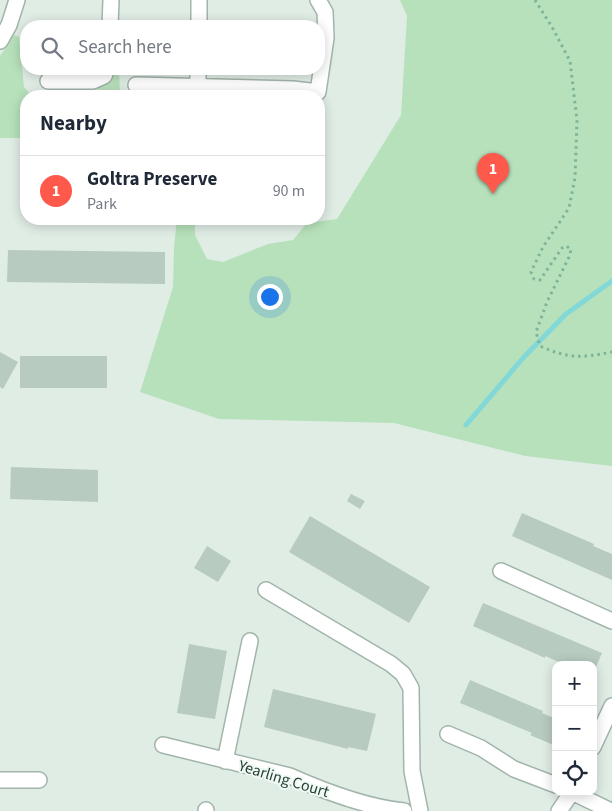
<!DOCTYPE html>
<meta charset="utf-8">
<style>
:root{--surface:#fff;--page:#f2f2f3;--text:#1f2937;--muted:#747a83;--line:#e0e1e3;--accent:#ff594c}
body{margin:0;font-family:"Source Sans 3",sans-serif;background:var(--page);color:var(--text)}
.controls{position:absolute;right:15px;bottom:15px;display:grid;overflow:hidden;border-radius:10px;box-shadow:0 2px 12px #0003}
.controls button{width:45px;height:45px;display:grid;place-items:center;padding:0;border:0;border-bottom:1px solid var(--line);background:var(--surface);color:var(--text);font:25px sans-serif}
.you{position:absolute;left:269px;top:296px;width:18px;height:18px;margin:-12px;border:4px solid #fff;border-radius:50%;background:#1a73e8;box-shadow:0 0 0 8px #1a73e833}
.badge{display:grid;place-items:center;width:32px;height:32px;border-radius:50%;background:var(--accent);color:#fff;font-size:16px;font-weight:700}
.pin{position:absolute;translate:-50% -41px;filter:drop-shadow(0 1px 2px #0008)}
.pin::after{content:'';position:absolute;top:26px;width:18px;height:15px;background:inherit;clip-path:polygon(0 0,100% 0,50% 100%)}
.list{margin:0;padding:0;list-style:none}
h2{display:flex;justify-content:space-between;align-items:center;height:65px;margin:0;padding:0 20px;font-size:21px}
h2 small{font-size:16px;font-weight:400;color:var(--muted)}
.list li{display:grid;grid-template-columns:32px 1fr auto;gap:15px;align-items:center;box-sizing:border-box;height:70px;padding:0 20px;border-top:1px solid var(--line)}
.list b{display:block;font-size:19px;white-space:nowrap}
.list p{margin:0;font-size:16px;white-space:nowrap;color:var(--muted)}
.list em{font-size:16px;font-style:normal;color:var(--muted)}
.icon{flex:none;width:28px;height:28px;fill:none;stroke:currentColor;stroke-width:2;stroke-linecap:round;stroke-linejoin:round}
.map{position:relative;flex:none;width:612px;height:811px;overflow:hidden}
.search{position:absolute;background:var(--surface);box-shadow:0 2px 12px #0003;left:20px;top:20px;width:305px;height:55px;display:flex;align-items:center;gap:12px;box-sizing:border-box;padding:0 18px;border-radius:20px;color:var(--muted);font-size:19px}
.panel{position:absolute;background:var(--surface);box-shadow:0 2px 12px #0003;left:20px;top:90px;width:305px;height:135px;border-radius:20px}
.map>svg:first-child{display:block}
.green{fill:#b7e1bb}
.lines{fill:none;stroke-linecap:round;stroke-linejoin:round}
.stream{stroke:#82d8d7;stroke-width:5}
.building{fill:#b8cbc0}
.minor-casing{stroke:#a2b5ab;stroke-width:18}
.path{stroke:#7db499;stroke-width:3;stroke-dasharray:2.5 4;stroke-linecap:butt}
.minor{stroke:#fff;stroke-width:15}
.labels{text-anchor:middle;stroke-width:4;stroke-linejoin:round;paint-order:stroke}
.street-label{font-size:16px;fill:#1f3f31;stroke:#f1f9f4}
</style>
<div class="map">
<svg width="612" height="811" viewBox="0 0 612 811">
<rect width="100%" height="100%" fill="#e0ede5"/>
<path class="green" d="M 400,0 L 612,0 L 612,466 L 525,456 L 394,423 L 219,419 L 140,392 L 173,287 L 174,247 L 177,219 L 195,219 L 195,235 L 207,259 L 223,262 L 268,244 L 293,240 L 307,223 L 337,219 L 401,115 L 407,16 Z
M 14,35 L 19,37 L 24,87 L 32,96 L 26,96 L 26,138 L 0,138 L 0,56 Z
M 110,69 L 119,69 L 120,96 L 92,96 L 101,86 Z"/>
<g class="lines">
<path class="stream" d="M 466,425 L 523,358 L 566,314 L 612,281"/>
</g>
<path class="building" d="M 34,22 L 58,23 L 57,26 L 34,26 Z
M 8,250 L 165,252 L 165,284 L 7,282 Z
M 0,352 L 18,362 L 3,389 L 0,387 Z
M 20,356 L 107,356 L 107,388 L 20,388 Z
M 11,467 L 98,470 L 98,502 L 10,499 Z
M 351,494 L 365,501 L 360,509 L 347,501 Z
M 522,513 L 594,544 L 593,546 L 612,554 L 612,580 L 512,536 Z
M 310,516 L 430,587 L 409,623 L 289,552 Z
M 207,546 L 231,561 L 218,582 L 194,568 Z
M 483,603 L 602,653 L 593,674 L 593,665 L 566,665 L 545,656 L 545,658 L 473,626 Z
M 189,644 L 227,651 L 215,719 L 177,713 Z
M 470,680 L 543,711 L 542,713 L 556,719 L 556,746 L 530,735 L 532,733 L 460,703 Z
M 273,689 L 376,714 L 367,751 L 348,747 L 348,749 L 264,727 Z"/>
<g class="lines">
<defs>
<path id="minor" d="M 110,26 L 111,0
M 199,26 L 199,0
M 0,41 L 9,25 L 17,0
M 48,81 L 93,81 L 104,76 L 107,69
M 136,85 L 293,89 L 318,92 L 326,38 L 325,12 L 318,0
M 198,87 L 198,69
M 501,571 L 612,621
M 266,590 L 391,664 L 403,674 L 411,688 L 412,771 L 420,811
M 448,734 L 481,748 L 514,769 L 556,785
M 163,745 L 290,776 C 326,792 365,807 404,811
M 593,747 L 612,706
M 225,761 L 250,641
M 0,780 L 39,780
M 572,792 L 611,811
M 206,811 L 206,810
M 559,811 L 572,792"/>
</defs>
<use href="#minor" class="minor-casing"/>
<path class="path" d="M 535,0 L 552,27 L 570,61 L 577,120 L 575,178 L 569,208 L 543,247 L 531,272 L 534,279 L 540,280 L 562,248 L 566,246 L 571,249 L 570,255 L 547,302 L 536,332 L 540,346 C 569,359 581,358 612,352"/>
<use href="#minor" class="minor"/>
</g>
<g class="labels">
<g class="street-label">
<text transform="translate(284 778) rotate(17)" y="6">Yearling Court</text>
</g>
</g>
</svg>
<div class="controls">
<button>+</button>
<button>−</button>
<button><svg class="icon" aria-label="locate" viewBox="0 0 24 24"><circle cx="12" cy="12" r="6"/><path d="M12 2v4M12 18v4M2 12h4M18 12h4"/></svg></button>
</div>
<div class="you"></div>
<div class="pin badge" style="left:493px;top:194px">1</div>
<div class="search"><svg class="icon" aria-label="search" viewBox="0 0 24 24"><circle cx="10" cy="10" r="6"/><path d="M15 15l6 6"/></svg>Search here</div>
<section class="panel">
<h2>Nearby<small></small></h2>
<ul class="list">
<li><span class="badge">1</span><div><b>Goltra Preserve</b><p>Park</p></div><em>90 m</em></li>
</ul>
</section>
</div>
